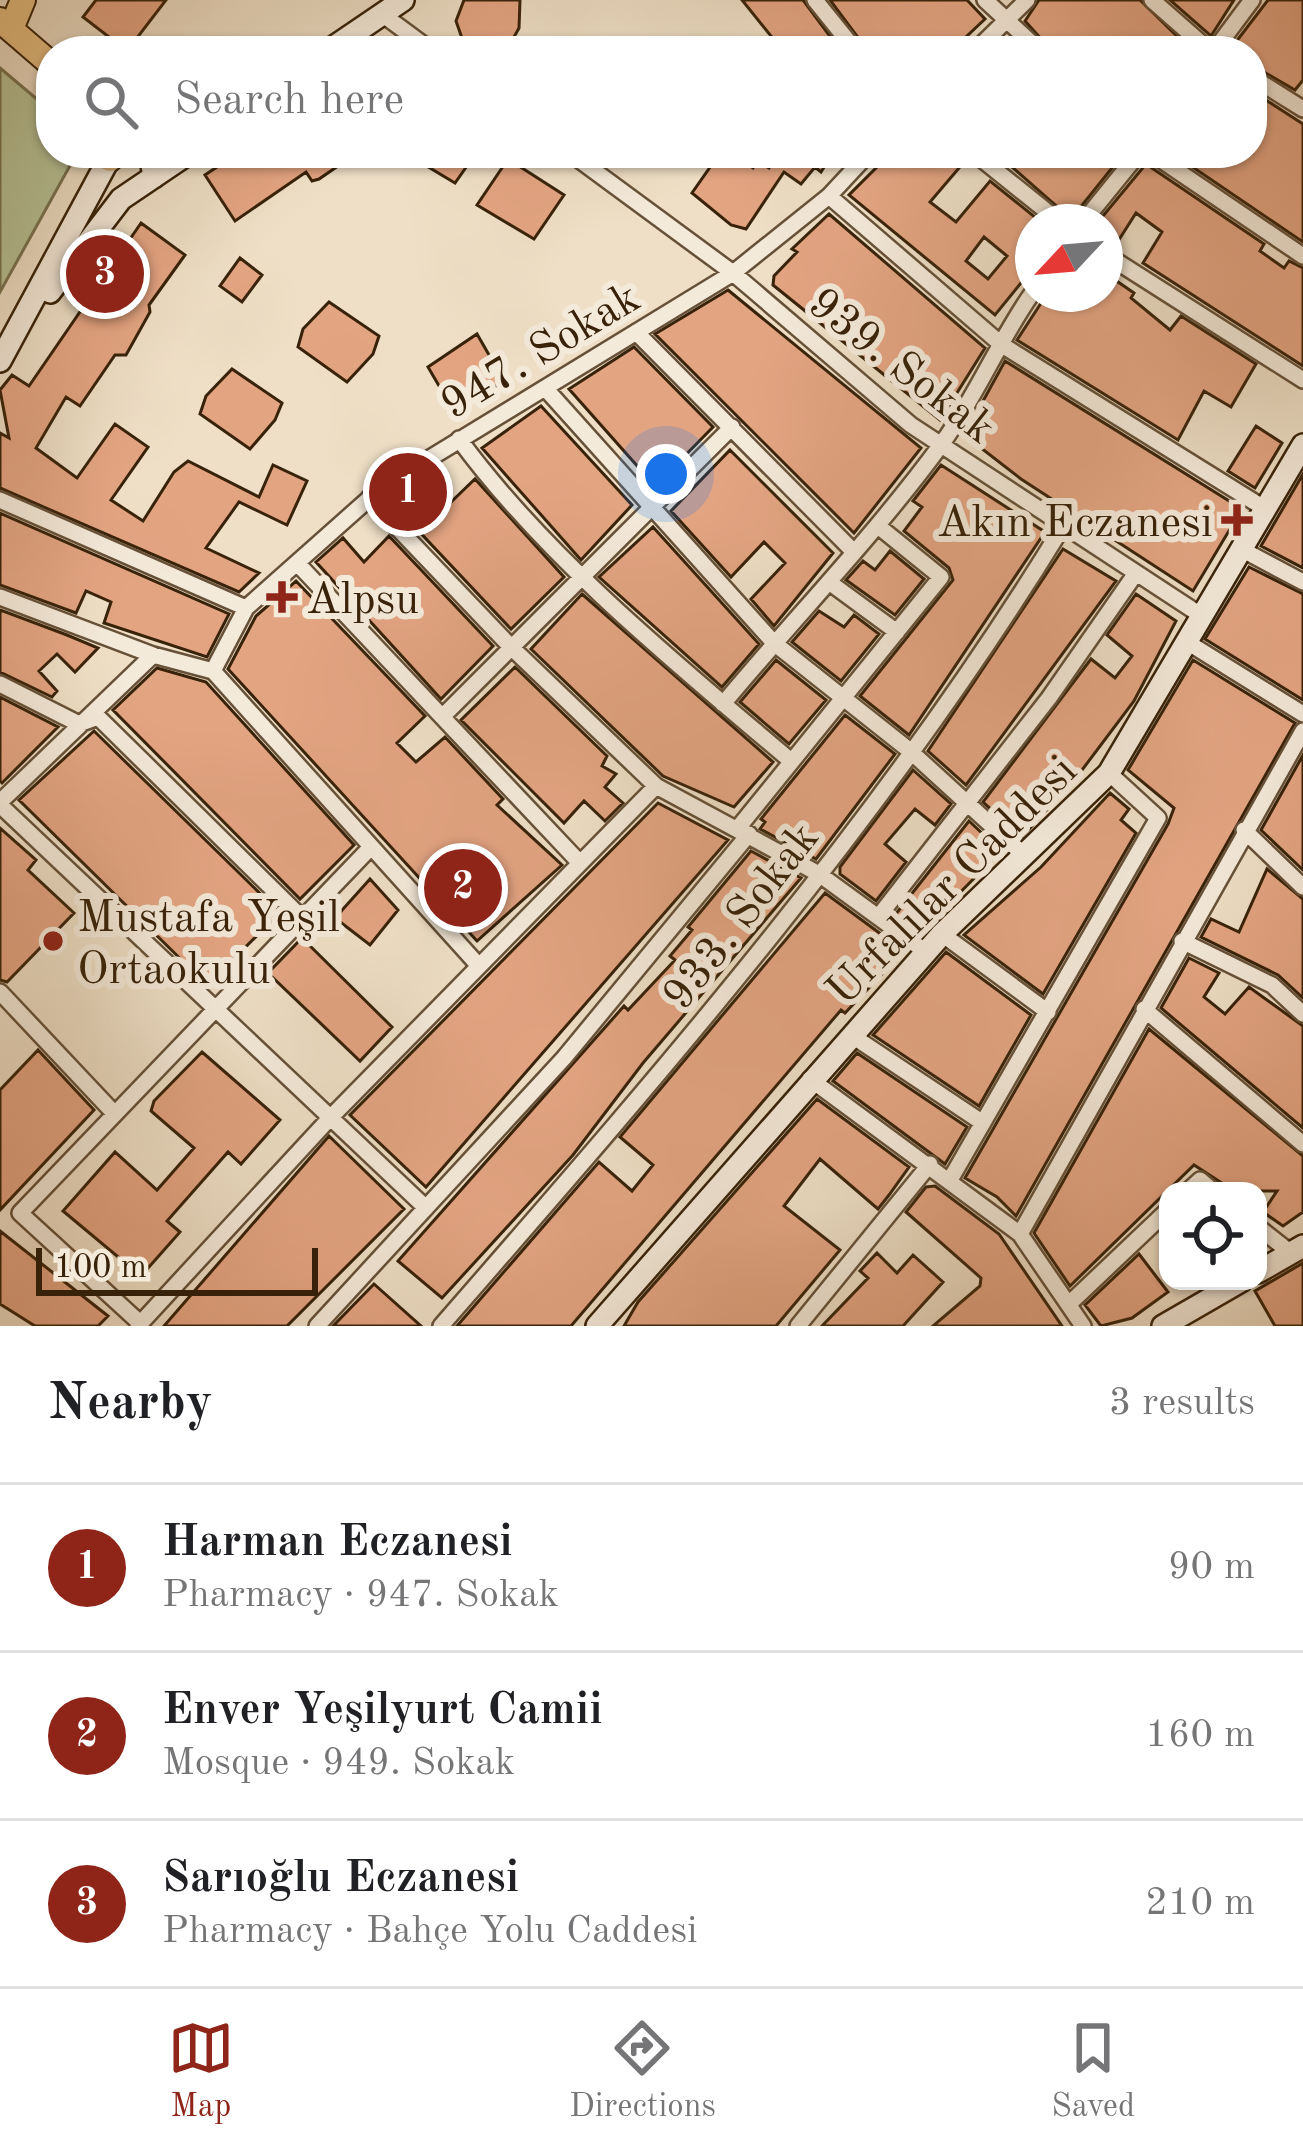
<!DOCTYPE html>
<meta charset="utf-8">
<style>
:root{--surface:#fff;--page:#f2f2f2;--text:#202124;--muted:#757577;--line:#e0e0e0;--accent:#8f2418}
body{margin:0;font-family:"Old Standard TT",serif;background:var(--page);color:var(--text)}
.controls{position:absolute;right:36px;bottom:36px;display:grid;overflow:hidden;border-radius:24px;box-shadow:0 3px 9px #0004}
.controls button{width:108px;height:108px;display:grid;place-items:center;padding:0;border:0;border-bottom:3px solid var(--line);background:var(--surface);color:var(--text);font:60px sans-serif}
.compass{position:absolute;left:1015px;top:204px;width:108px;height:108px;border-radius:50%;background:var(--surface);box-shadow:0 3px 9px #0004;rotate:244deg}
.scale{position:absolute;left:36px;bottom:30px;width:282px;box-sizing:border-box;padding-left:12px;border:6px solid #382209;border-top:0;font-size:33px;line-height:42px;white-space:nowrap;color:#382209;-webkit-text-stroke:9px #f4eada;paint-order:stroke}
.you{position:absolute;left:666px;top:474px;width:42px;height:42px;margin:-30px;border:9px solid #fff;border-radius:50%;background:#1a73e8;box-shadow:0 0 0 18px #1a73e833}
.badge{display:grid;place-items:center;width:78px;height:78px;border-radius:50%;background:var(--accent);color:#fff;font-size:39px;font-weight:700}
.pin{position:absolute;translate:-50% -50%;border:6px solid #fff;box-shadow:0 3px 12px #0006}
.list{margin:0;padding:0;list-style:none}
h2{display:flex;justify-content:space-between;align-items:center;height:156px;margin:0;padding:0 48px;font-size:51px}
h2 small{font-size:39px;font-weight:400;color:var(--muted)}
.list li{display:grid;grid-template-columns:78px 1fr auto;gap:36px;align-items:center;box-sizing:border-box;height:168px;padding:0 48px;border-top:3px solid var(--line)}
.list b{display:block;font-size:45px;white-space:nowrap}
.list p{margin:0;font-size:39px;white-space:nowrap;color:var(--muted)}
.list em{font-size:39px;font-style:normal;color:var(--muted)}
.icon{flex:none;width:66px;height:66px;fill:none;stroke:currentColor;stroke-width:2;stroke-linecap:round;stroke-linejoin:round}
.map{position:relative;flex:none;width:1303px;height:1326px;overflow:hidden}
.search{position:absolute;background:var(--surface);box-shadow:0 3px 9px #0004;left:36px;right:36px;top:36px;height:132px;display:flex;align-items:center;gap:30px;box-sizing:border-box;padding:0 42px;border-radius:48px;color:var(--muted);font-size:45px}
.sheet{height:660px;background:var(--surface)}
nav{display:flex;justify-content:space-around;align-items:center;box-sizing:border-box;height:168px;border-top:3px solid var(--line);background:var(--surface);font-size:33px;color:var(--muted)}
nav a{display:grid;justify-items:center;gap:6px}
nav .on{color:var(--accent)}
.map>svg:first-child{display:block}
.green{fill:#b6c297;stroke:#777250;stroke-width:3}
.building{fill:#e3a482;stroke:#382209;stroke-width:3;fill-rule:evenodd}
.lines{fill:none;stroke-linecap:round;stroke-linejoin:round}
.street-casing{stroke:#665138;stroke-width:20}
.secondary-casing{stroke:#382209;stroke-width:26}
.primary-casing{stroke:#382209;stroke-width:28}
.street{stroke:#f4eada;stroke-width:15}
.secondary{stroke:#f4eada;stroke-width:21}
.primary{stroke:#e7c083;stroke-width:24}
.poi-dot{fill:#8f2418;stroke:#f4eada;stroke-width:4.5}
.labels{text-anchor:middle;stroke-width:12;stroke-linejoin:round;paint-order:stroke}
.street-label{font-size:45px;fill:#382209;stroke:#f4eada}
.poi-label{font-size:45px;fill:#382209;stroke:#f4eada;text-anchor:start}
</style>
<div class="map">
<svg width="1303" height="1326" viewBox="0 0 1303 1326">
<rect width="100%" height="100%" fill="#eedfc6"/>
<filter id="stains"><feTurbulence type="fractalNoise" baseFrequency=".00167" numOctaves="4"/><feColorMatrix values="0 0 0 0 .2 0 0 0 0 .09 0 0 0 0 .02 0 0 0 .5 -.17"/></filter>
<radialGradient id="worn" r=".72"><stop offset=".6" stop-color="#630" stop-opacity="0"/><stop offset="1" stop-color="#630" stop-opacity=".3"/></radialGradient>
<path class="green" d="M 0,68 L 51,111 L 51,153 L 77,153 L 0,292 Z"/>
<path class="building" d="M 96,0 L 166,0 L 127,51 L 83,17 Z
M 464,0 L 520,0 L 519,28 L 509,46 L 477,51 L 463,41 L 456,21 Z
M 742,0 L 803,0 L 841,51 L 783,51 Z
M 830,0 L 967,0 L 985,19 L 951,51 L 868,51 Z
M 1039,0 L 1140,0 L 1192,51 L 1052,51 L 1025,21 Z
M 1170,0 L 1234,0 L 1211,36 Z
M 1268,0 L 1303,0 L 1303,80 L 1295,90 L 1252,65 L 1252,51 L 1229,51 Z
M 1252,91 L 1303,124 L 1303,242 L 1172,153 L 1252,153 Z
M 238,153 L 357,153 L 319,179 L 312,181 L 306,172 L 235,221 L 205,175 Z
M 405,153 L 476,153 L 455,183 Z
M 720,153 L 733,153 L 753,168 L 758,161 L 769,168 L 780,153 L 833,153 L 821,172 L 815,167 L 801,184 L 784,172 L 746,229 L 731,225 L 692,193 Z
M 891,153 L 962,153 L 965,161 L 930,202 L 956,222 L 990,181 L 1041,222 L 1033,222 L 1033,268 L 995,315 L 849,195 ZM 984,237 L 1007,256 L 988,279 L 966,261 Z
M 996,153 L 1124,153 L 1071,219 Z
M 508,159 L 564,195 L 534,239 L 477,205 Z
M 1146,164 L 1264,244 L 1260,251 L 1284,268 L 1289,261 L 1303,268 L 1303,366 L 1143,263 L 1162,232 L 1136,213 L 1115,246 L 1105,242 L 1105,222 L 1098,222 Z
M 829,214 L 985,348 L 940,420 L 773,285 L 774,276 L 797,252 L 792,249 Z
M 141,223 L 185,255 L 149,305 L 150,312 L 126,355 L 115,355 L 80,406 L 66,397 L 36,448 L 77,478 L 115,424 L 148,447 L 111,500 L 143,521 L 174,472 L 188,461 L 259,497 L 273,465 L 307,481 L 287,525 L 239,502 L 206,548 L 259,573 L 239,592 L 0,488 L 0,433 L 9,438 L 0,390 L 12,375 L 29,386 Z
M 240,258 L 262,275 L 242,302 L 220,286 Z
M 1105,273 L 1134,293 L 1131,298 L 1170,330 L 1181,316 L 1256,364 L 1231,407 L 1204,391 L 1178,440 L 1017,340 L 1047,294 L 1105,294 Z
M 728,290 L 921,448 L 854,533 L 655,334 Z
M 329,302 L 379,336 L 373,354 L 347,382 L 298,347 L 303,329 Z
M 477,334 L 504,381 L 474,399 L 470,392 L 449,403 L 428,367 Z
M 634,347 L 713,427 L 655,486 L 569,389 Z
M 1005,361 L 1242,509 L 1193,591 L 1021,479 L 963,434 L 988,404 L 983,401 Z
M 232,369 L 282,403 L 275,420 L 250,449 L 200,414 L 206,396 Z
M 541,406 L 632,505 L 581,560 L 482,448 Z
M 1256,426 L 1282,443 L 1255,488 L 1228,471 Z
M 730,450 L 833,553 L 774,626 L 751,599 L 785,563 L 764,542 L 731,577 L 671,511 Z
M 941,465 L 1045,532 L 909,735 L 860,696 L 953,580 L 949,568 L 904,531 L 922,507 L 913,501 Z
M 1303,474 L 1303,568 L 1261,546 Z
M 423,478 L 449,504 L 475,479 L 564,577 L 511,629 L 395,506 L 397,495 Z
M 0,513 L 229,614 L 207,657 L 104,623 L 111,602 L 86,591 L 76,613 L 0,585 Z
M 653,527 L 759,644 L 722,687 L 599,577 Z
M 389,536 L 493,646 L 441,699 L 316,562 L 343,538 L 364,562 Z
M 1063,549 L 1116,581 L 966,785 L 928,751 Z
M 890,551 L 924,579 L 895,615 L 846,580 L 863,561 L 875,570 Z
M 1249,567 L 1303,594 L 1303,700 L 1205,639 Z
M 296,581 L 425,716 L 397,743 L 416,762 L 445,737 L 503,799 L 497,805 L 562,865 L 477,941 L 228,669 L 256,616 Z
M 582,594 L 773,762 L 734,807 L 663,776 L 531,649 Z
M 1136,594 L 1176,621 L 1134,701 L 1076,778 L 1022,837 L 983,802 L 1091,659 L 1115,678 L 1132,656 L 1107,635 Z
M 0,610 L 67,635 L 98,648 L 75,672 L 57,654 L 39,671 L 57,691 L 52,697 L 0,672 Z
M 819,611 L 844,627 L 854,615 L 879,634 L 841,681 L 792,642 Z
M 776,660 L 826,700 L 789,744 L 740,702 Z
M 1193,660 L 1295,723 L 1016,1216 L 997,1197 L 965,1178 L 1168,824 L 1174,808 L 1128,770 Z
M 515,667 L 607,756 L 602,766 L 616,774 L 605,787 L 623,803 L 605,821 L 584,801 L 564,823 L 461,720 Z
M 157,668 L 206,682 L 354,845 L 300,899 L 113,710 Z
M 0,697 L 58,727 L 2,783 L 0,781 Z
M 845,715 L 895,754 L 816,859 L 760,829 L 765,822 L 761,819 Z
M 94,731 L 280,913 L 207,985 L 19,800 Z
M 1303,755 L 1303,870 L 1261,830 Z
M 913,770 L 951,804 L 935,825 L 915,809 L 885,844 L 906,862 L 876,901 L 840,874 L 840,867 Z
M 1110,793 L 1129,809 L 1121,820 L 1136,833 L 1043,994 L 964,935 L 1041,867 Z
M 658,803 L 728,840 L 426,1187 L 350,1115 Z
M 969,821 L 1001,851 L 920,933 L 895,915 Z
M 0,828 L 36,860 L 28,870 L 74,913 L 7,982 L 0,980 Z
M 751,851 L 801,878 L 643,1063 L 573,1155 L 442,1298 L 398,1261 L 624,1006 L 628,1010 L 675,960 L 670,956 L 692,930 L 688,927 Z
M 1267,869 L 1303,899 L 1303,998 L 1278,975 L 1201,937 L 1211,919 L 1239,932 Z
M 370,879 L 398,910 L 370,945 L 335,918 Z
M 825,893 L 904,951 L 845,1013 L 841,1010 L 571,1326 L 457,1326 L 599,1162 L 632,1191 L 653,1165 L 620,1137 Z
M 302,938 L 392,1027 L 360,1061 L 268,973 Z
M 946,952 L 1031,1015 L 979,1106 L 873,1035 Z
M 1189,958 L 1219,973 L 1204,997 L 1225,1014 L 1249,987 L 1303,1026 L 1303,1128 L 1161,1008 Z
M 1149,1029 L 1303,1156 L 1303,1212 L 1283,1226 L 1263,1212 L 1277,1191 L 1234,1191 L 1194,1165 L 1070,1286 L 1034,1233 Z
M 38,1050 L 94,1110 L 0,1210 L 0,1090 Z
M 202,1052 L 280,1120 L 241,1164 L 228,1152 L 167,1221 L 180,1232 L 141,1276 L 63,1211 L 115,1152 L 157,1190 L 194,1148 L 151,1111 L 154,1101 Z
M 857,1053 L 967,1127 L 945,1164 L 833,1081 Z
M 817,1099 L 909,1167 L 889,1195 L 878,1209 L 820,1159 L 784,1206 L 840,1250 L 776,1326 L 624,1326 L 638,1302 Z
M 329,1136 L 404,1209 L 287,1326 L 164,1326 Z
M 935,1186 L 999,1234 L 1062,1326 L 933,1326 L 980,1286 L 981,1278 L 906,1212 L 926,1187 Z
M 0,1231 L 108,1316 L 98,1326 L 35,1326 L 0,1304 Z
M 877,1253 L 897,1273 L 913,1255 L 943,1282 L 903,1326 L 822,1326 L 868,1278 L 860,1271 Z
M 1139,1254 L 1168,1292 L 1132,1318 L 1101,1326 L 1085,1305 Z
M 1303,1263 L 1303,1326 L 1275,1326 L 1255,1291 Z
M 374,1284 L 421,1326 L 333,1326 Z"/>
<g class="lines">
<defs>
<path id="street" d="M 815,0 L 856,51
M 985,0 L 1040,51
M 1152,0 L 1210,51
M 382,14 L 432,51
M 975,51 L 1027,0
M 1214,51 L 1252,0
M 1252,77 L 1303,109
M 570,153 L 733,273 L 911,425 L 1202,616
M 974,153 L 1060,222
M 1151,153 L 1303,256
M 829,196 L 1002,345 L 1264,508
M 1083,222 L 1139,153
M 1105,254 L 1303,380
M 636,332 L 854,552
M 545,388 L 774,643 L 909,750 L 1025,856
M 459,439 C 546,558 679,666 791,761
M 369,498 L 512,648 L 656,786 L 819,874 L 926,952
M 0,500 L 246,608
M 1241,549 L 1303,582
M 297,563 L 580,863
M 829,582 L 897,632
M 0,597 L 153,655 L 213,671 L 479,966
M 1187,642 L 1303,714
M 213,671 L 246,608 L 381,488 L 733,273 L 829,196 L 869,153
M 0,684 L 79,724 L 98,717 L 302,918
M 723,704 C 796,616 876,534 943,442 C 978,393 999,340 1033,292
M 442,717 L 732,427
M 0,802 L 153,655
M 0,805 L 426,1208
M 738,828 L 941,577 L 878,526
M 1244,830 L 1303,887
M 879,916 L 1049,698 L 1136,573
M 942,934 L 1048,1012
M 1182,941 L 1272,985 L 1303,1014
M 0,992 L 112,1111
M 1144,1009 L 1303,1144
M 851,1035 L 983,1123
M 810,1079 L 1020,1234 L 1083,1326
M 950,1180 L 1158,818 L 1109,773
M 1188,1191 L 1200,1180 L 1213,1191
M 1258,1227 L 1291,1253
M 1020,1234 L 1303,731
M 1069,1304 L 1168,1210
M 140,1323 L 20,1213 L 371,847
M 138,1326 L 330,1118 L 656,786
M 317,1326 L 564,1058 L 749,834
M 441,1326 C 663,1071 887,815 1063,526
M 798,1326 L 930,1164"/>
<path id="secondary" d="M 328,51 L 403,0
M 150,153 L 154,177
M 50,292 L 121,199 L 189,153
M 0,361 L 112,153
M 1258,1272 L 1303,1246
M 597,1326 L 942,934 L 1109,773 L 1303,445
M 1163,1326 L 1241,1281"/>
<path id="primary" d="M 0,20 L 51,64
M 11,29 L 23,0
M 109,153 L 110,159"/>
</defs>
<use href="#street" class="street-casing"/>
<use href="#secondary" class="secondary-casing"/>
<use href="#primary" class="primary-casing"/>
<use href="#street" class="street"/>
<use href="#secondary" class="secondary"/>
<use href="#primary" class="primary"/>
</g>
<g class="poi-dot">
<path d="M1231 502h12v12h12v12h-12v12h-12v-12h-12v-12h12z"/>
<path d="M276 579h12v12h12v12h-12v12h-12v-12h-12v-12h12z"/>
<circle cx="53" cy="941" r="12"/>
</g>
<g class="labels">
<g class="street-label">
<text transform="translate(539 349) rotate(-31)" y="16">947. Sokak</text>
<text transform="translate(903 364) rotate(38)" y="16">939. Sokak</text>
<text transform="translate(950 879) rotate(-45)" y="16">Urfalılar Caddesi</text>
<text transform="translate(739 915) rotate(-52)" y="16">933. Sokak</text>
</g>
<g class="poi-label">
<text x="1213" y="536" text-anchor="end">Akın Eczanesi</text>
<text x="306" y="613">Alpsu</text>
<text x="77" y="931">Mustafa Yeşil<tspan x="77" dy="52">Ortaokulu</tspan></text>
</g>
</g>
<rect width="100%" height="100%" filter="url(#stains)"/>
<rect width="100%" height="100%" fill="url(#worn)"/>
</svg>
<div class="controls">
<button><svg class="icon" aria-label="locate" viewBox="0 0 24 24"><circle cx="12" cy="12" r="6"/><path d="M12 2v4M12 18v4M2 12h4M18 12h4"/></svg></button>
</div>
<svg class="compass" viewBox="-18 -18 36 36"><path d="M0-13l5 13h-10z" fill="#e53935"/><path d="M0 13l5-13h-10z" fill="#757577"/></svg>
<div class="scale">100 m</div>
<div class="you"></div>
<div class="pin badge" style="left:408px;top:492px">1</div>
<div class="pin badge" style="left:463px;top:888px">2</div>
<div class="pin badge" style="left:105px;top:274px">3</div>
<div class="search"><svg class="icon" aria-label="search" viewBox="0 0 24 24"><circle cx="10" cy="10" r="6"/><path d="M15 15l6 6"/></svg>Search here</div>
</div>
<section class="sheet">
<h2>Nearby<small>3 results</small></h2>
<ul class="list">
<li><span class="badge">1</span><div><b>Harman Eczanesi</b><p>Pharmacy · 947. Sokak</p></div><em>90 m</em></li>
<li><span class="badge">2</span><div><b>Enver Yeşilyurt Camii</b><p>Mosque · 949. Sokak</p></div><em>160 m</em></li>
<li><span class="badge">3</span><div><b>Sarıoğlu Eczanesi</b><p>Pharmacy · Bahçe Yolu Caddesi</p></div><em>210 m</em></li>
</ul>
</section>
<nav>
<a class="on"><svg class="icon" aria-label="map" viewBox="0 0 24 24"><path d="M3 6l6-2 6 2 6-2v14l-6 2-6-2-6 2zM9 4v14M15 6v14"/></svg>Map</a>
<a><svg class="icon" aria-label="directions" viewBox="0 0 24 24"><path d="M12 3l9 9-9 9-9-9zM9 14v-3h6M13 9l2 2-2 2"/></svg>Directions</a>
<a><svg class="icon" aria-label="saved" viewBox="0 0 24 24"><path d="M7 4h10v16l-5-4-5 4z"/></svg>Saved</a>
</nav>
